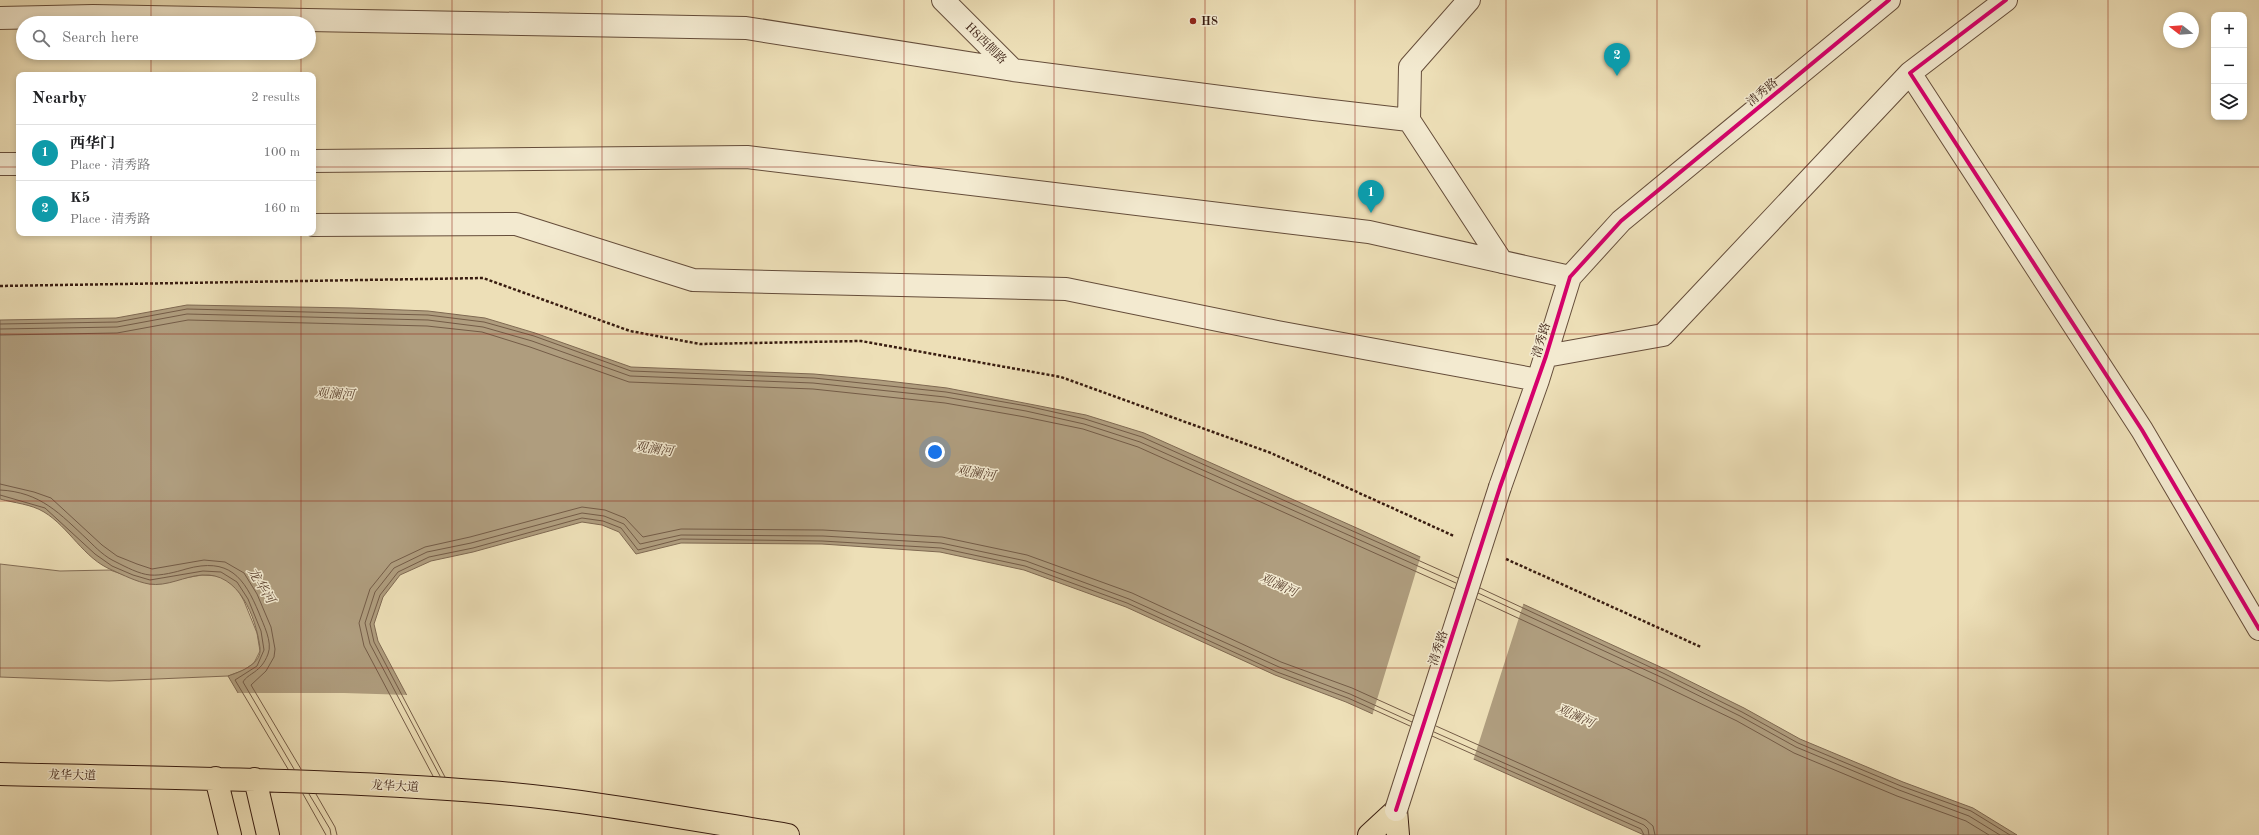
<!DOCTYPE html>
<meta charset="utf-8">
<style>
:root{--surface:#fff;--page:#f6f6f6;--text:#202124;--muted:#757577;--line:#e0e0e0;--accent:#8f2418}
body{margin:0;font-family:"Old Standard TT","Noto Serif SC",serif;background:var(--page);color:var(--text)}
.controls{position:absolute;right:12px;top:12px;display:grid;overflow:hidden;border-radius:8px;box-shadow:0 2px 6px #0003}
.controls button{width:36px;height:36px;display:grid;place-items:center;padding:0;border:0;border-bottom:1px solid var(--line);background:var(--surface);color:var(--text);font:20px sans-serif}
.compass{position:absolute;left:2163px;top:12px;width:36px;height:36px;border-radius:50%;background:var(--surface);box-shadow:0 2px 6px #0003;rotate:287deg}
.you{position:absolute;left:935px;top:452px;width:14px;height:14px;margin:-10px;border:3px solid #fff;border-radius:50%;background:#1a73e8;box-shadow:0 0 0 6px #1a73e833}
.badge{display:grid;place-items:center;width:26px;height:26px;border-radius:50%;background:var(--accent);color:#fff;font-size:13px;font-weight:700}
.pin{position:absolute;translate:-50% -33px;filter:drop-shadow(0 1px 2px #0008)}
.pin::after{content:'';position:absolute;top:21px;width:14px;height:12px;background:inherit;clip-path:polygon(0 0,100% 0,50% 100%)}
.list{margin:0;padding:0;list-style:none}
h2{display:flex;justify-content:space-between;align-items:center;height:52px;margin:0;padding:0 16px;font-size:17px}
h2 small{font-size:13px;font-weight:400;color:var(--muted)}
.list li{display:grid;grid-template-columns:26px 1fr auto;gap:12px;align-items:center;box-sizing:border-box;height:56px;padding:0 16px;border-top:1px solid var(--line)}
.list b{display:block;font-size:15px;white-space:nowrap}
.list p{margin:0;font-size:13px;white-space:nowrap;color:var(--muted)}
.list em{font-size:13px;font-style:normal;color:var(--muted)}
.icon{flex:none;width:22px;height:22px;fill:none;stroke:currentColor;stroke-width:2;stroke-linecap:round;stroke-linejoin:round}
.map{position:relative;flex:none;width:2259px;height:835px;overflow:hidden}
.search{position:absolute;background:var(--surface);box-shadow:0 2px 6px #0003;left:16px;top:16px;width:300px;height:44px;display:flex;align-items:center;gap:10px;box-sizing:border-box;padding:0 14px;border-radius:22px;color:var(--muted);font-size:15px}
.panel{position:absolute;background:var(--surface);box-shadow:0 2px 6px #0003;left:16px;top:72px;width:300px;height:164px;border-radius:8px}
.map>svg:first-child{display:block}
.green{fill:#cebe9b;stroke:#836d56}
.water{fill:#af9d7e;stroke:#7f6952}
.pier{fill:#eddfb7}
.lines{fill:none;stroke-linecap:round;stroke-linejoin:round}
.shore{stroke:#745c47;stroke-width:1}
.minor-casing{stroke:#654d3a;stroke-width:24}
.major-casing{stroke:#381c10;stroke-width:24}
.path{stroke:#381c10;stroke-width:2.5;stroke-dasharray:3 2;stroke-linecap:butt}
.minor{stroke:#f3ead0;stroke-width:22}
.major{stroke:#eddfb7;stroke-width:22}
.minor-bridge-casing{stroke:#654d3a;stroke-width:24;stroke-linecap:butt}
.minor-bridge{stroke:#f3ead0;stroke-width:22}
.cycleway-casing{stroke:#f3ead0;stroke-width:6}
.cycleway{stroke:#d6006c;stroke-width:4}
.grid{fill:none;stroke:#8f2418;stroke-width:1;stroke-opacity:0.55}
.poi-dot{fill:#8f2418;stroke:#f3ead0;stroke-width:1.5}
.labels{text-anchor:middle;stroke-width:3;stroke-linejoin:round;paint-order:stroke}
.poi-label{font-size:12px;font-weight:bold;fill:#381c10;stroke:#f3ead0;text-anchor:start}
.street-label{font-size:12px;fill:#381c10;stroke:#f3ead0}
.water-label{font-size:13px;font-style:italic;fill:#624936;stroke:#f3ead0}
</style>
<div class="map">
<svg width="2259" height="835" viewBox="0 0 2259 835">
<rect width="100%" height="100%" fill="#eddfb7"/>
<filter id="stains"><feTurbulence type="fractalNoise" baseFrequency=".005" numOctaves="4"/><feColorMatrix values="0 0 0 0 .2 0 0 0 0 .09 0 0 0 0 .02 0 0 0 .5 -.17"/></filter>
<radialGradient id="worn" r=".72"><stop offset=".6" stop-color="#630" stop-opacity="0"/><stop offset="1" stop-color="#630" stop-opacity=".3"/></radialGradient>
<path class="green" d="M 0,564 L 60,571 L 110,570 L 150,584 L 202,575 L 220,576 L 235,585 L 244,601 L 257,633 L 260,651 L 254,663 L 244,670 L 228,676 L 109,681 L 0,677 Z"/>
<path class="water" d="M 187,305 L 352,308 L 428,311 L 485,318 L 535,333 L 631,367 L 814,374 L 879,380 L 947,388 L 1086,415 L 1144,433 L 1359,529 L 1667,670 L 1744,708 L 1800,739 L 1903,782 L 1973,808 L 2017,835 L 1644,835 L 1346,702 L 1275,675 L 1126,607 L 1024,570 L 940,552 L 822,544 L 681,543 L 636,554 L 619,532 L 602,525 L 582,522 L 473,552 L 431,561 L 400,575 L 383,597 L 374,624 L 378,641 L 481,835 L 322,835 L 228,676 C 240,672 262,664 260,648 C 256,617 239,572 202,575 C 185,576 167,587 149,584 C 137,582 123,575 112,570 C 84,559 69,527 44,512 C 31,504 14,503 0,499 L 0,320 L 116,318 Z"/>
<path class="pier" d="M 1421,555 L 1524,602 L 1473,761 L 1372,716 Z
M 236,693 L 344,693 L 409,695 L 483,835 L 320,835 Z"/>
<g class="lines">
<path class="shore" d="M 0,324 L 117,322 L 187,309 L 428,315 L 484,322 L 534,336 L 631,371 L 814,378 L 946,392 L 1027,406 L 1085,419 L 1142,437 L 1458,578
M 0,329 L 117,327 L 187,314 L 428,320 L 483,327 L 532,341 L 630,376 L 813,383 L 945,397 L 1026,411 L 1084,424 L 1140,442 L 1456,583
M 0,335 L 117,333 L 188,320 L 427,326 L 482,332 L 530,347 L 629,382 L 813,389 L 945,403 L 1025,417 L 1083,429 L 1138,447 L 1455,589
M 0,484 L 34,492 L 51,498 L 102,545 L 117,556 L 137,564 L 152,569 L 204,560 L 225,562 L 244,573 L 257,594 L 271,627 L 275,649 L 274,657 L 266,671 L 251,685 L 301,769
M 0,490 C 41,492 60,514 88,540 C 96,548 105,557 116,562 C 126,567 139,574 150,575 C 161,576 176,572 186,569 C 229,557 244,577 259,613 C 263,624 273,642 268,654 C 261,673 248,673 243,682 L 294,769
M 0,495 L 45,508 L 95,554 L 112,566 L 133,575 L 150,580 L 203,571 L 221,572 L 237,582 L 248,599 L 261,631 L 264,650 L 257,666 L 235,680 L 288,769
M 1480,588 L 1665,674 L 1742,712 L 1798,743 L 1901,786 L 1971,811 L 2010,835
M 1478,593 L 1663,678 L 1740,716 L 1796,747 L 1899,790 L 1969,816 L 2000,835
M 1477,599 L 1660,684 L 1737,721 L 1794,753 L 1897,796 L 1966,821 L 1989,835
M 1436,726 L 1646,820 L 1653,826 L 1655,835
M 1434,732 L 1644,825 L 1648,829 L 1649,835
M 1432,736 L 1641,829 L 1644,835
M 433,776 L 364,646 L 359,623 L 370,589 L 391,563 L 425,547 L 470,537 L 582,507 L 605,510 L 625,518 L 643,537 L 681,529 L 823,530 L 942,537 L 1027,555 L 1132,593 L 1281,662 L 1352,688 L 1414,716
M 440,776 L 370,644 L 365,623 L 375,592 L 394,568 L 427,552 L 471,543 L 582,513 L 604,516 L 624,524 L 640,544 L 681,535 L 823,536 L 941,543 L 1026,561 L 1129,599 L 1279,667 L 1350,694 L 1412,722
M 445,777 L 374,642 L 370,624 L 380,595 L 398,572 L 429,557 L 473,548 L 582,518 L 603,521 L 621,528 L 638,550 L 681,539 L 822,541 L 941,548 L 1025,566 L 1127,603 L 1277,672 L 1348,698 L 1410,726
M 303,794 L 326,835
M 309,794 L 330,829 L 331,835
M 316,794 L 335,827 L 337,835"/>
<defs>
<path id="minor" d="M 943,0 L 1013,70
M 2006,0 L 1910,73 L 2142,430 L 2259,629
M 0,18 L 93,16 L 746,28 L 1013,70 L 1314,109 L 1409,120 L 1410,67 L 1469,0
M 1409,120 L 1502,262
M 313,161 L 747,157 L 1369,232 L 1570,277
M 0,164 L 19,164
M 313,225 L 516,224 L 693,280 L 1066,289 L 1277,332 L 1538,380
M 1546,356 L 1663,335 L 1910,73
M 1500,487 L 1538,380 L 1570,277 L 1621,221 L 1889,0"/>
<path id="major" d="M 0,774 C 163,778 326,779 489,792 C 589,800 688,819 788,835
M 216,778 L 230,835
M 255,779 L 268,835
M 1396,810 L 1398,835
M 1369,835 L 1396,810"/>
</defs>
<use href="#minor" class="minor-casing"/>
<use href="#major" class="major-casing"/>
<path class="path" d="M 0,286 L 483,278 L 630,331 L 700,344 L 861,341 L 1061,377 L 1271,453 L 1454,536
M 1506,559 L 1701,647"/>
<use href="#minor" class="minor"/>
<use href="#major" class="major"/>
<defs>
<path id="minor-bridge" d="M 1396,810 L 1500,487"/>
</defs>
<use href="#minor-bridge" class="minor-bridge-casing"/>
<use href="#minor-bridge" class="minor-bridge"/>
<defs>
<path id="cycleway" d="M 2006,0 L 1910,73 L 2142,430 L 2259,629
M 1396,810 L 1500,487 L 1546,356 L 1570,277 L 1621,221 L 1889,0"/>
</defs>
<use href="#cycleway" class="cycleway-casing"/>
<use href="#cycleway" class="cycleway"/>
</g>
<path class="grid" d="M 151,0 L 151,23M 301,0 L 301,23M 452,0 L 452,835M 602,0 L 602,835M 753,0 L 753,835M 904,0 L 904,835M 1054,0 L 1054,835M 1205,0 L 1205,835M 1355,0 L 1355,835M 1506,0 L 1506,835M 1657,0 L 1657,835M 1807,0 L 1807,835M 1958,0 L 1958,835M 2108,0 L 2108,835M 151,53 L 151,75M 301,53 L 301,75M 0,167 L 19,167M 313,167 L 2259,167M 151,233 L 151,835M 301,233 L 301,835M 0,334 L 2259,334M 0,501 L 2259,501M 0,668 L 2259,668"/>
<circle class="poi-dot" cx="1193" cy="21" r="4"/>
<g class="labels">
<g class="poi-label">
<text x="1201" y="25">H8</text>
</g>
<g class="street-label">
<text transform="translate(986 43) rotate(45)" y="4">H8西側路</text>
<text transform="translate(1762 92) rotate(-40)" y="4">清秀路</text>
<text transform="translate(1541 340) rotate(-73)" y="4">清秀路</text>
<text transform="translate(1438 648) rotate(-72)" y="4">清秀路</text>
<text transform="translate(72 775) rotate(1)" y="4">龙华大道</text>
<text transform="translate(395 786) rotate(3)" y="4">龙华大道</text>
</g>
<g class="water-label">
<text transform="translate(335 393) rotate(3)" y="5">观澜河</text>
<text transform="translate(654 448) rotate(8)" y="5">观澜河</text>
<text transform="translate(976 472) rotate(9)" y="5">观澜河</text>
<text transform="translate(1279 584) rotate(24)" y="5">观澜河</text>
<text transform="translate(262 585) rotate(58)" y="5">龙华河</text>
<text transform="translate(1576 715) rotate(24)" y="5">观澜河</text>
</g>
</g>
<rect width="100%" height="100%" filter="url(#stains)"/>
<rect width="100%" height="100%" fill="url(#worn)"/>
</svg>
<div class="controls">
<button>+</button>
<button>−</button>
<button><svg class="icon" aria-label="layers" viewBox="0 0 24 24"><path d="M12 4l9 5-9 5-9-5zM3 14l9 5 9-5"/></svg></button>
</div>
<svg class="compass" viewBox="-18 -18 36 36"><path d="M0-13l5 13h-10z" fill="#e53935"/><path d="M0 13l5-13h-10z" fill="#757577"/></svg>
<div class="you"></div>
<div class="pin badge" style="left:1371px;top:213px;background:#0f9aa8">1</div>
<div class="pin badge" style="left:1617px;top:76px;background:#0f9aa8">2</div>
<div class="search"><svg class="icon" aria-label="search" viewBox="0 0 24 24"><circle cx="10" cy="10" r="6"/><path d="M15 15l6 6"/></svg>Search here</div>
<section class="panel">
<h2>Nearby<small>2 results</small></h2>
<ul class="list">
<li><span class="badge" style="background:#0f9aa8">1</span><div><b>西华门</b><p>Place · 清秀路</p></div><em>100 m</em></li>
<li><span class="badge" style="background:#0f9aa8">2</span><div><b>K5</b><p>Place · 清秀路</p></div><em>160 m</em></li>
</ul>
</section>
</div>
